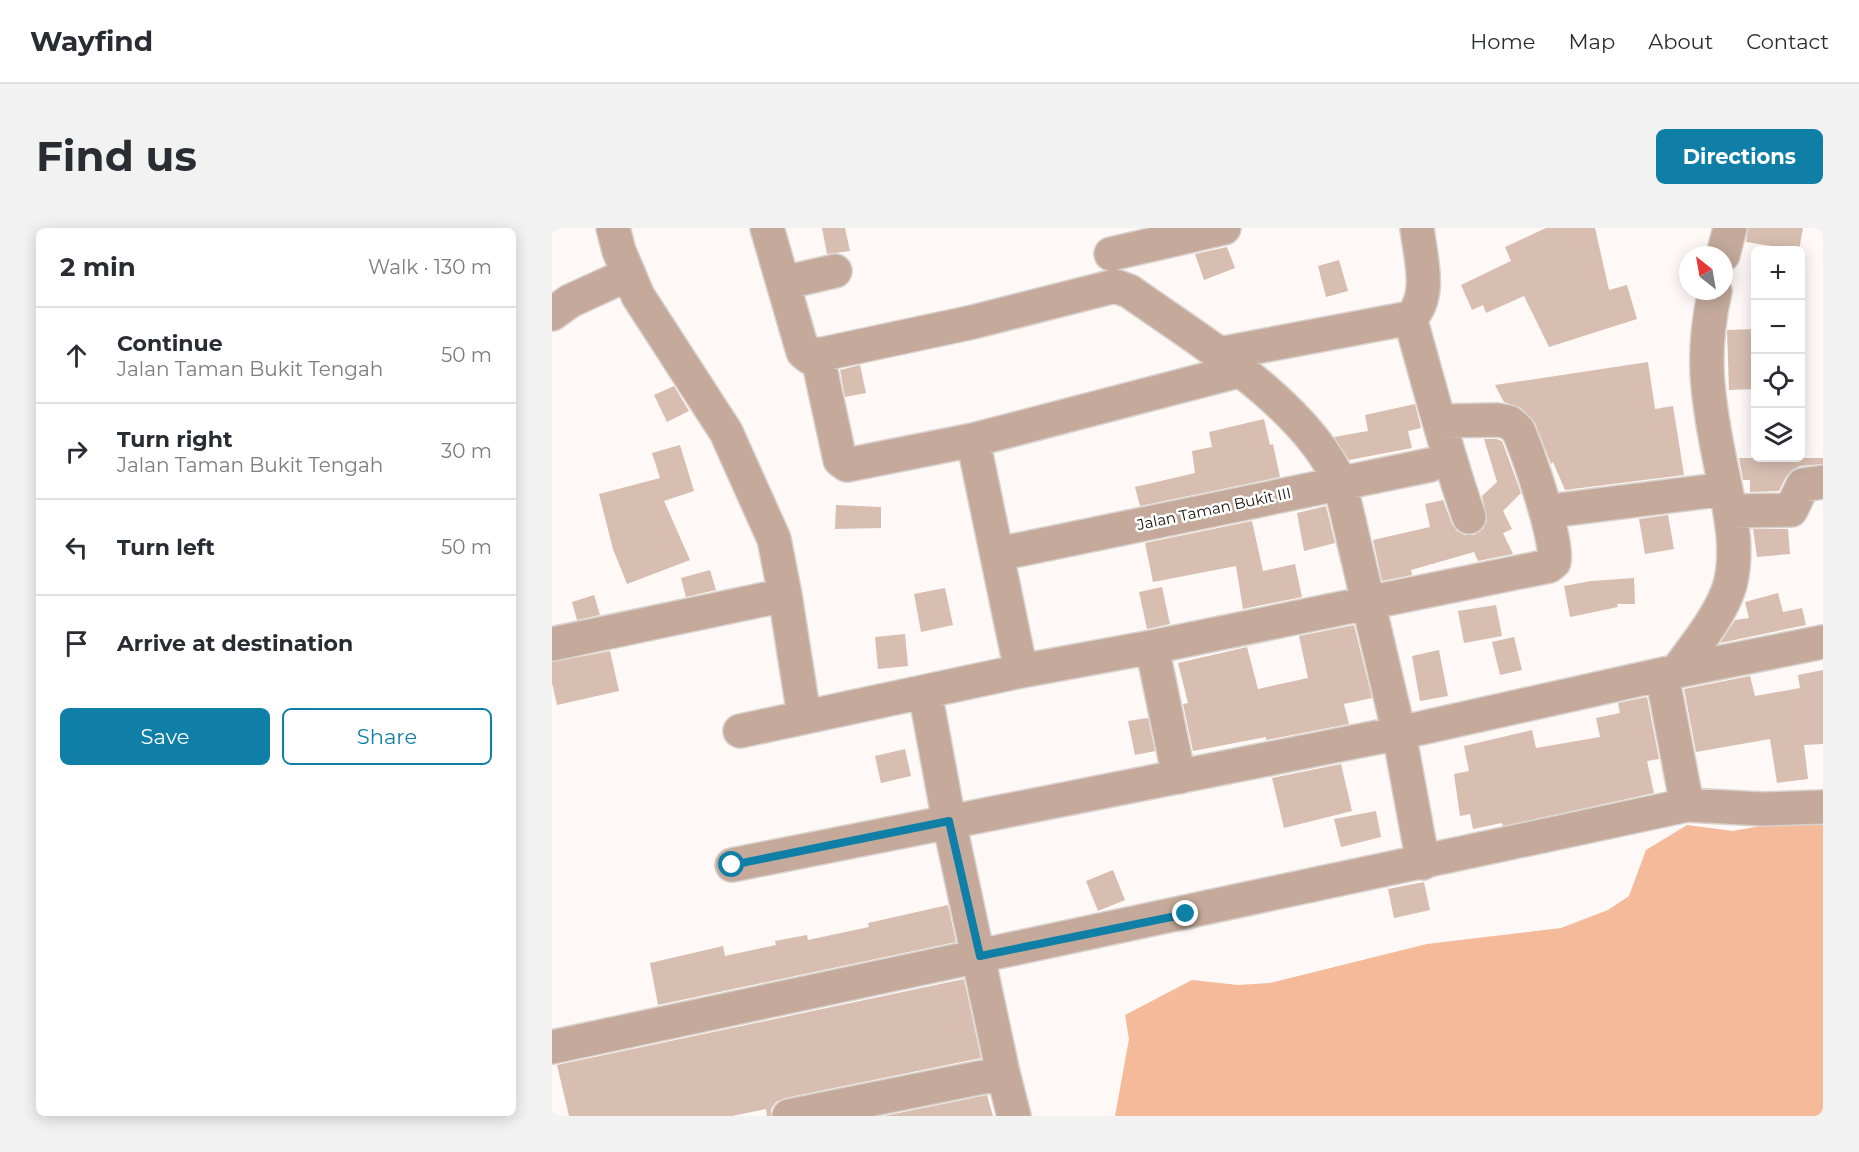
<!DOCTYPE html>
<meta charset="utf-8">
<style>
:root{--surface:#fff;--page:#f2f2f3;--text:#2b2b33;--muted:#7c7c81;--line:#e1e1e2;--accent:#107fa7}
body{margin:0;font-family:Montserrat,sans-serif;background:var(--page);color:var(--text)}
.controls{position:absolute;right:18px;top:18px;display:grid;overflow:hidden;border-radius:9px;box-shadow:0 3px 15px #0003}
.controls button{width:54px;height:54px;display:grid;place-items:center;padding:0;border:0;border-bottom:2px solid var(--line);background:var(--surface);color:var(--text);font:30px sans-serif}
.compass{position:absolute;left:1127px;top:18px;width:54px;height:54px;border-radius:50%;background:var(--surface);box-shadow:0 3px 15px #0003;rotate:329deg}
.stop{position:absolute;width:18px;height:18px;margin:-14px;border:4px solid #107fa7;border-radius:50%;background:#fff}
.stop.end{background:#107fa7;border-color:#fff;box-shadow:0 2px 6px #0008}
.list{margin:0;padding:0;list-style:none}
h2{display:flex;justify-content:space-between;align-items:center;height:78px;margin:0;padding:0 24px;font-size:26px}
h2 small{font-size:20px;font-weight:400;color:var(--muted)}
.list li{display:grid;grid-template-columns:39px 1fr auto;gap:18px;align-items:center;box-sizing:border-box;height:96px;padding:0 24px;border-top:2px solid var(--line)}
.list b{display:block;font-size:22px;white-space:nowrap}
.list p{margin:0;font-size:20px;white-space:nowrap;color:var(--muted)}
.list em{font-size:20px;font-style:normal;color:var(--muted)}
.actions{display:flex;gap:12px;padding:18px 24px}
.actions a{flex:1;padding:14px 0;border:2px solid var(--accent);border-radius:9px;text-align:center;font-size:21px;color:var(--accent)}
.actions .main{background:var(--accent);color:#fff}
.icon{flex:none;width:33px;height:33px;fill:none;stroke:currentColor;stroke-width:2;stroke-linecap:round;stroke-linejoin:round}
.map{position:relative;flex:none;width:1271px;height:888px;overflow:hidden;border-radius:9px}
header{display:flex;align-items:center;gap:36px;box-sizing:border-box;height:84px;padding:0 30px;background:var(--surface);border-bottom:2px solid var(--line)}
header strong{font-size:28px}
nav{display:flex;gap:33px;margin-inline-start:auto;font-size:21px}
.intro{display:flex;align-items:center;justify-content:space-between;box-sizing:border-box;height:144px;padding:0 36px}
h1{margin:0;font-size:42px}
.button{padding:15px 27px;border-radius:9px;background:var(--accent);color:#fff;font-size:21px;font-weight:700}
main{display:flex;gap:36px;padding:0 36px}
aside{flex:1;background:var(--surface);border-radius:9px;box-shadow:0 3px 15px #0003}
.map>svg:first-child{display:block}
.green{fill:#f4ba9a}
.building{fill:#d7beb1}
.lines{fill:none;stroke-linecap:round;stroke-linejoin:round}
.minor-casing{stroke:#d9d3d0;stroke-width:36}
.minor{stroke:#c5aa9b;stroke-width:33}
.route{stroke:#107fa7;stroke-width:8}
.labels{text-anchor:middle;stroke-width:5;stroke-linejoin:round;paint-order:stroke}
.street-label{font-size:15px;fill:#160e09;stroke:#fff}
</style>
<header>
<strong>Wayfind</strong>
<nav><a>Home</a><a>Map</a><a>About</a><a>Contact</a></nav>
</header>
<div class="intro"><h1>Find us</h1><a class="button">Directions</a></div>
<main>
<aside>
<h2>2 min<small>Walk · 130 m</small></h2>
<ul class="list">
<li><svg class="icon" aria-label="ahead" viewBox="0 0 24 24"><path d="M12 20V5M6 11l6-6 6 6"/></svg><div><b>Continue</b><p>Jalan Taman Bukit Tengah</p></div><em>50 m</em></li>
<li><svg class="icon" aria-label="right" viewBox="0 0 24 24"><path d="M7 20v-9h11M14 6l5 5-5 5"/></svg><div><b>Turn right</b><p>Jalan Taman Bukit Tengah</p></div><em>30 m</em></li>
<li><svg class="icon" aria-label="left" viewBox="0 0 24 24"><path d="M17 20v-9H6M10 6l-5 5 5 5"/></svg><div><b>Turn left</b></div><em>50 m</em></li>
<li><svg class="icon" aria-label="arrive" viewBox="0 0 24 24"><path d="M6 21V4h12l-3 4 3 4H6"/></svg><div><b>Arrive at destination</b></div></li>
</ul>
<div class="actions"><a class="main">Save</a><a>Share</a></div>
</aside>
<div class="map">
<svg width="1271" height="888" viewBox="0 0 1271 888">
<rect width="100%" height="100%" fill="#fef8f6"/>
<path class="green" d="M 1232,594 L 1271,594 L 1271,888 L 563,888 L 577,811 L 573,787 L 640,752 L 686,757 L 718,755 L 875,716 L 1009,700 L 1056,682 L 1077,668 L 1094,622 L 1135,597 L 1181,603 Z"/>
<path class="building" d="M 270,0 L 293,0 L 298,23 L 275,26 Z
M 994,0 L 1043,0 L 1057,62 L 1075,57 L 1085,91 L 997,119 L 972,68 L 934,85 L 931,77 L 920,82 L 909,57 L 959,33 L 953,19 Z
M 1196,0 L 1251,0 L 1247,22 L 1194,14 Z
M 675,19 L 683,40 L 652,52 L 643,26 Z
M 787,32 L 796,63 L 774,69 L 766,38 Z
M 1203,101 L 1203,161 L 1177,162 L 1175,102 Z
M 1096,134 L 1103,181 L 1121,178 L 1132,247 L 1013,262 L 1001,234 L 999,236 L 983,195 L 969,180 L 952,174 L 943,157 Z
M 308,137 L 314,165 L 293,169 L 288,142 Z
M 122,158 L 137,183 L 115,194 L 102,167 Z
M 863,176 L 869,200 L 856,203 L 860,220 L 797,232 L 782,209 L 816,203 L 813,187 Z
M 712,191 L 718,217 L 721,216 L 728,249 L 588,278 L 583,259 L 643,245 L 640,223 L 660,219 L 657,204 Z
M 932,211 L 944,211 L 950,213 L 969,265 L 951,283 L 960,301 L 951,305 L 961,326 L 926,333 L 922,324 L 859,342 L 860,347 L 830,353 L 821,312 L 878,299 L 873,276 L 891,272 L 900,296 L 905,303 L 913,307 L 922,307 L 931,301 L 935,292 L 930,268 L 945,254 Z
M 128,217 L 142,263 L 112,273 L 138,332 L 75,356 L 61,321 L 47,266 L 108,250 L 100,225 Z
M 1187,230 L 1271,230 L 1271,236 L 1248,238 L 1240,242 L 1234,249 L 1227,263 L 1198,264 L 1198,252 L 1191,252 Z
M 284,277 L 329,279 L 329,300 L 283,301 Z
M 774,278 L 783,315 L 752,323 L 745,285 Z
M 1116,287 L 1122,321 L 1093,326 L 1087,291 Z
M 700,293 L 711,343 L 743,336 L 750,369 L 691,381 L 684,338 L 601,354 L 593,315 Z
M 1201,301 L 1236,301 L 1238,326 L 1205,329 Z
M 158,342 L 164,362 L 134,369 L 129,350 Z
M 1082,350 L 1083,376 L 1065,376 L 1066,379 L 1018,389 L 1012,358 L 1039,353 Z
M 610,359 L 618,396 L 595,401 L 587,364 Z
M 393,360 L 401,397 L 369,404 L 362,366 Z
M 1226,365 L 1231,384 L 1250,380 L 1254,397 L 1168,415 L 1183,392 L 1197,390 L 1193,374 Z
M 42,367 L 48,387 L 25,392 L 20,374 Z
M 944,377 L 950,408 L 912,415 L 906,383 Z
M 802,397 L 820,470 L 792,476 L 797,496 L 714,512 L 714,509 L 641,523 L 631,476 L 636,475 L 626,435 L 695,419 L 706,461 L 756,450 L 747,408 Z
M 353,406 L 356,438 L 326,441 L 323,409 Z
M 962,409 L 970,442 L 948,447 L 940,414 Z
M 887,422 L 896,468 L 868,473 L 860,428 Z
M 58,423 L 67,463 L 5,477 L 0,455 L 0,434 Z
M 1271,442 L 1271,516 L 1252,517 L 1256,551 L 1225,555 L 1218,511 L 1144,524 L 1132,461 L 1198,448 L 1203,468 L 1248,460 L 1246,447 Z
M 1095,469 L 1107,531 L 1095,533 L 1102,565 L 951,598 L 950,595 L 921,601 L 918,586 L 908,588 L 902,546 L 917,543 L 912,518 L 980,502 L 984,520 L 1048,509 L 1044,490 L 1068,485 L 1066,475 Z
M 596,490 L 603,523 L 583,527 L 576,493 Z
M 353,521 L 359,548 L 329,555 L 323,528 Z
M 789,536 L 800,583 L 732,600 L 720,550 Z
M 824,583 L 829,609 L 789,619 L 782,591 Z
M 561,642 L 573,672 L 546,683 L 534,653 Z
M 872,654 L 878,682 L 842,690 L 836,661 Z
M 396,677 L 404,714 L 106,777 L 98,735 L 171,718 L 173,728 L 224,717 L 223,713 L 255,707 L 256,712 L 317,699 L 316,695 Z
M 412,751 L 429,830 L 233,870 L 224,874 L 219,881 L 219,888 L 215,888 L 214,881 L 180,888 L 17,888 L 5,837 Z
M 435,867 L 441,888 L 332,888 Z"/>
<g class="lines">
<defs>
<path id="minor" d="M 61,0 L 67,23 L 86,68 L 174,204 L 222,311 L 233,367 L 252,488
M 215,0 L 251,124 L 257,129 L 421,94 L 563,58 L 577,63 C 645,111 755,177 788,255 L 847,505 L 871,635
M 559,26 L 672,0
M 1171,27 L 1178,0
M 231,55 L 283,43
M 0,86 L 18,73 L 77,46
M 858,90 C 877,156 894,224 917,289
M 265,126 L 288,232 L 295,237 L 421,212 L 690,142
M 667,126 L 858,90 C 881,69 868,28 865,0
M 421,212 L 469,443
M 1179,283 L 1239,282 L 1251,257 L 1271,254
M 994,285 L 1014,281 L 1173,261
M 446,326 L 878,237
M 0,416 L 233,367
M 600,419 L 627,549
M 1125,443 C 1143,418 1169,387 1178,357 C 1186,325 1180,294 1174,262 C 1167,230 1159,191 1156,158 C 1153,127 1156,94 1163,63
M 1110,447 L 1135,577
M 373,464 L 397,593 L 451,845 L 462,888
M 188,503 L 469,443 L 600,419 L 997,338 L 1002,334 C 1007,314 976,225 966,202 L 957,194 L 945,192 L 888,193
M 180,637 L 847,505 L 1125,443 L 1271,414
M 0,819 C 378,738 757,661 1135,577 L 1210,581 L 1271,579
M 237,888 L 451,845"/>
</defs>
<use href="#minor" class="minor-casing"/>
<use href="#minor" class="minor"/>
</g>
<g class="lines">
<path class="route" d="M 180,637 L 397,593 L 428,728 L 634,686"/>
</g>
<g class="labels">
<g class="street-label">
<text transform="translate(662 281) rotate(-12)" y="5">Jalan Taman Bukit III</text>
</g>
</g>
</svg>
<div class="controls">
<button>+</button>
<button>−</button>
<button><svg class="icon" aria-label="locate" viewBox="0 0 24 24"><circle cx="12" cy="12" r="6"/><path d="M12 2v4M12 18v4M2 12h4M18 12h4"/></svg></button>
<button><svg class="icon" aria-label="layers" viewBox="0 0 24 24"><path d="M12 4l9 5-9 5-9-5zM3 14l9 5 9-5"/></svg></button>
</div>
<svg class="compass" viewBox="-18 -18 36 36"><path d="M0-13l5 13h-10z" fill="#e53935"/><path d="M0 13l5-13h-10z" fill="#7c7c81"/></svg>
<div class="stop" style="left:180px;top:637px"></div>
<div class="stop end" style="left:634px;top:686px"></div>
</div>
</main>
